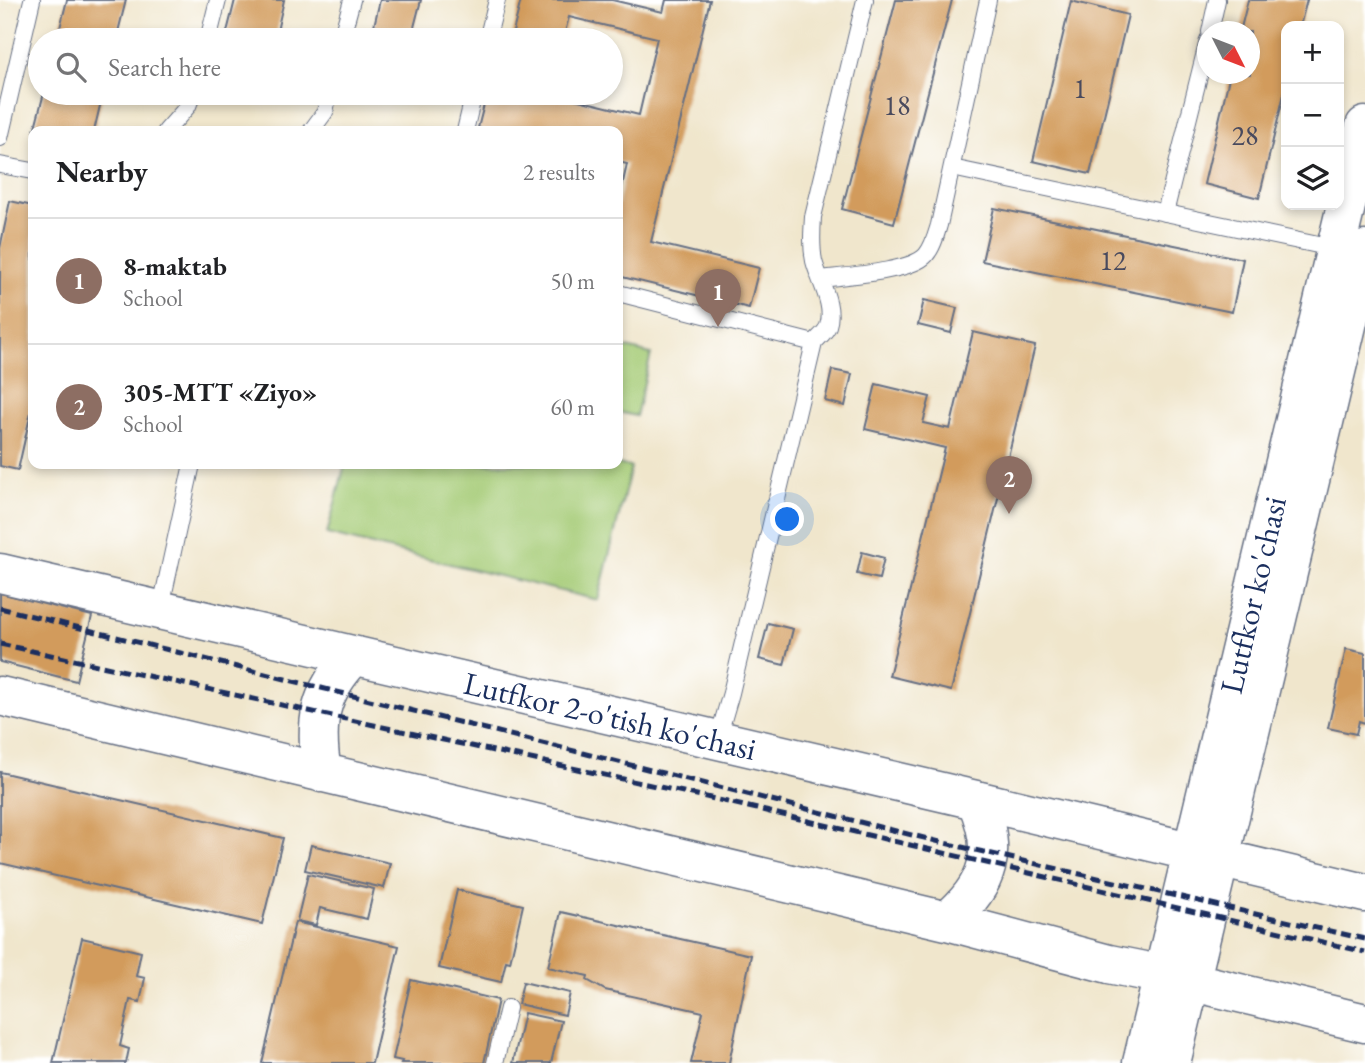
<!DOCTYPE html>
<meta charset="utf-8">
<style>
:root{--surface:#fff;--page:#f6f6f6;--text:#202124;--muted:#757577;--line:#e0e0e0;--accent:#2563eb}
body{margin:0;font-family:"EB Garamond",serif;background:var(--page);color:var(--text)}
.controls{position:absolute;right:21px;top:21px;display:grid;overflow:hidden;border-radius:14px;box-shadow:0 4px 10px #0003}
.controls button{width:63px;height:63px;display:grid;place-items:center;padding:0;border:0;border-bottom:2px solid var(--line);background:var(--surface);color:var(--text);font:35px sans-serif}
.compass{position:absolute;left:1197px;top:21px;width:63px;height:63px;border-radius:50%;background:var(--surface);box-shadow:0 4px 10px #0003;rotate:132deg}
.you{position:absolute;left:788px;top:520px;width:24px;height:24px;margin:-18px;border:5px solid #fff;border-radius:50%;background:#1a73e8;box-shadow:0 0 0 10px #1a73e833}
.badge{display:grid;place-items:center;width:46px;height:46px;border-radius:50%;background:var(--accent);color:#fff;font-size:23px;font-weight:700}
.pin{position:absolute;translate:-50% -58px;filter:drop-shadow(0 2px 4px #0008)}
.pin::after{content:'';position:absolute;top:37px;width:24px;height:21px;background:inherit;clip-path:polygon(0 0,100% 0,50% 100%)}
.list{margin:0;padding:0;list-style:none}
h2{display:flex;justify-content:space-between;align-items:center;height:91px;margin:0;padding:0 28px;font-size:30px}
h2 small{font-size:23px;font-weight:400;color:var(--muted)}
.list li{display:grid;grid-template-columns:46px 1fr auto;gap:21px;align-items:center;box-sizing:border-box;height:126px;padding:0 28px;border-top:2px solid var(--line)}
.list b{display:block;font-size:26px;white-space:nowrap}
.list p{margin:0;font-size:23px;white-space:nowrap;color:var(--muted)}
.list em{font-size:23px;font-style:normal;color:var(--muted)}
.icon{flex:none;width:38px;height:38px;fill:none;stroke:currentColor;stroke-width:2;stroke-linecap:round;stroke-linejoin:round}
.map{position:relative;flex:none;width:1365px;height:1063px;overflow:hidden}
.search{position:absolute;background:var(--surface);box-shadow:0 4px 10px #0003;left:28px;top:28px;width:595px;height:77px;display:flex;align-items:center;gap:18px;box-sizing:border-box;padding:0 24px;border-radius:38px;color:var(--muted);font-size:26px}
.panel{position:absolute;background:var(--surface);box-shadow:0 4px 10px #0003;left:28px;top:126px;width:595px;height:343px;border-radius:14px}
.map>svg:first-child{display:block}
.green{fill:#a4cb75;stroke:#607d6a;stroke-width:2}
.building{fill:#d29b5c}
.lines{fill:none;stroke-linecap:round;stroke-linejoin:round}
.lane-casing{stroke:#666f84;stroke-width:18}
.secondary-casing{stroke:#666f84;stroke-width:41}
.lane{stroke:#fff;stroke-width:16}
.secondary{stroke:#fff;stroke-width:38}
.rail{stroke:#1b2f5e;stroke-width:5;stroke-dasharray:10 5;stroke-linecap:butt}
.labels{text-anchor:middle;stroke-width:7;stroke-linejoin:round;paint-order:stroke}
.number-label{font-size:28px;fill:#494a5e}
.street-label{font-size:32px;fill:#1b2f5e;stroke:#fff}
</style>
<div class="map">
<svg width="1365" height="1063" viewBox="0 0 1365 1063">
<rect width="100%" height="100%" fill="#fff"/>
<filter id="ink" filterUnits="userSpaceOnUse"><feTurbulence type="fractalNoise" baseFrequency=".0143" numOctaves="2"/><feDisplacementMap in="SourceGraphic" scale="14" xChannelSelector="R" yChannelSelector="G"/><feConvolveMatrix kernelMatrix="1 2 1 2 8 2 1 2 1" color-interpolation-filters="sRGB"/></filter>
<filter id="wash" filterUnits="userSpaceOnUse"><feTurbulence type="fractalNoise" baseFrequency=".00686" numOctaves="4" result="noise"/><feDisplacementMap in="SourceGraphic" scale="28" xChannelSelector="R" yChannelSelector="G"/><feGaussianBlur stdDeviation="1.57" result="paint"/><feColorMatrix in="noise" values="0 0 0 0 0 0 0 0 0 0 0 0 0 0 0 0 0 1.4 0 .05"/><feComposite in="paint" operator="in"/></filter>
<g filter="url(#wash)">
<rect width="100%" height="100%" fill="#f0e6cc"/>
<path class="green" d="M 618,346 L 651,354 L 636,416 L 618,412 Z
M 345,464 L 618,464 L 631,467 L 598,600 L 327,534 Z"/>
<g id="blocks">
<path class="building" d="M 67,0 L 126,0 L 116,40 L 57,40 Z
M 235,0 L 284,0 L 275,40 L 225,40 Z
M 380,0 L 421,0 L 412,35 L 374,26 Z
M 521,0 L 612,0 L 663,12 L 666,0 L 710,0 L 651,242 L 759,268 L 749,308 L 618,276 L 618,205 L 627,164 L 618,162 L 618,131 L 490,131 L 478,128 L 487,93 L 550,93 L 639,115 L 657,38 L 569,17 L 563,40 L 511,40 Z
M 896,0 L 952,0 L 894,223 L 842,209 Z
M 1248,0 L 1307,0 L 1300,26 L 1286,26 L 1286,86 L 1259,198 L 1204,184 L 1230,74 L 1250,74 L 1250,32 L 1240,32 Z
M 1071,1 L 1128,15 L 1090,174 L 1033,161 Z
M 44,93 L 103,93 L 94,131 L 34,131 Z
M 10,201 L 33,206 L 33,403 L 18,470 L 0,466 L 0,248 Z
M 994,208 L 1243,259 L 1232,312 L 982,261 Z
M 924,300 L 957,308 L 951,333 L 918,325 Z
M 973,332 L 1035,346 L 951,691 L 889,676 L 945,448 L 865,429 L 876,384 L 930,397 L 923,423 L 950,429 Z
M 832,370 L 852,374 L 845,406 L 825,401 Z
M 862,552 L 884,558 L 879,579 L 857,574 Z
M 0,593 L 92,616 L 76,681 L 0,662 Z
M 768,623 L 793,629 L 784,665 L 759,659 Z
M 1346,649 L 1365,653 L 1365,723 L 1359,721 L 1356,734 L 1328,728 Z
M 0,772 L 283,838 L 262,924 L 0,863 Z
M 311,845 L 390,863 L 384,888 L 305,870 Z
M 308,874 L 374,889 L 367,919 L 320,908 L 316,925 L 297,921 Z
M 457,890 L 523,905 L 510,962 L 506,961 L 501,982 L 439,968 Z
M 561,912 L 751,955 L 729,1063 L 691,1063 L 703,1012 L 605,990 L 587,980 L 588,976 L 548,967 Z
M 295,922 L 399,946 L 372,1063 L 262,1063 Z
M 82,938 L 141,952 L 136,976 L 145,978 L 140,1002 L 130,1000 L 120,1046 L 129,1049 L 126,1063 L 53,1063 Z
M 411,980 L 498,1000 L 484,1063 L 401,1063 L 402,1061 L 393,1059 Z
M 523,982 L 570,993 L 565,1015 L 518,1004 Z
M 524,1013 L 561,1021 L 551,1063 L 513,1063 Z"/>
</g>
</g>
<g filter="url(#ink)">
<use href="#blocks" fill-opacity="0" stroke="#666f84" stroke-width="2"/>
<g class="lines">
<defs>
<path id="lane" d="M 1210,32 L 1217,0
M 208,40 L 218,0
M 341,40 L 352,0
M 487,40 L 497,0
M 166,131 L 188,106 L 193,93
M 311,131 L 325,112 L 329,93
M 465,131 L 474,93
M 0,138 L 32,0
M 0,165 L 33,171
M 952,168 L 1337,249
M 1165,213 L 1208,40
M 820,279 C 844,276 911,272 926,255 C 933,247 936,235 939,225 L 988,0
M 618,293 L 814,343
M 160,611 L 192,464
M 717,741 L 731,693 L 814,343 C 818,338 826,332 828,326 C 835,305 819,281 814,261 C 811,246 812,232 813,217 L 865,0
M 495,1063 L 508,1008"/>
<path id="secondary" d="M 0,573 L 976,800 L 1365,893
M 0,696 L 947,921 L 1109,964 L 1164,975 L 1365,1023
M 322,773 C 314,723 318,693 354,656
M 947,921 C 990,884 999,852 976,800
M 1142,1063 L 1365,126
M 1171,1063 L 1365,250"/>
</defs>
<use href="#lane" class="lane-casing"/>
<use href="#secondary" class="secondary-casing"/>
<use href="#lane" class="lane"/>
<use href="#secondary" class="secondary"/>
<path class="rail" d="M 0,608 L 940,842 L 1365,939
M 0,644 L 706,797 L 1365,952"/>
</g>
</g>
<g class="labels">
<g class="number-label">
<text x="1080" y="98">1</text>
<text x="897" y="115">18</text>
<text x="1245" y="145">28</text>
<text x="1113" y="270">12</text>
</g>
<g class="street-label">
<text transform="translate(1253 595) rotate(-77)" y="11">Lutfkor ko'chasi</text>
<text transform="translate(610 716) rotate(13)" y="11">Lutfkor 2-o'tish ko'chasi</text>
</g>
</g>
</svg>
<div class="controls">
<button>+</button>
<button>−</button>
<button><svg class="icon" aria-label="layers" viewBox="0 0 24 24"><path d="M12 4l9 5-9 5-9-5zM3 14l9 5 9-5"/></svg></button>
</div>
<svg class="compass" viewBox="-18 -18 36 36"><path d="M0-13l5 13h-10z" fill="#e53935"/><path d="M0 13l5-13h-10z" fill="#757577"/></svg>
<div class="you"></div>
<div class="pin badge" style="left:718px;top:327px;background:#8d6e63">1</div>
<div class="pin badge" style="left:1009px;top:514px;background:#8d6e63">2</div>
<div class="search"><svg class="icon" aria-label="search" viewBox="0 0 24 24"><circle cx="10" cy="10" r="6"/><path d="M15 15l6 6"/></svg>Search here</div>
<section class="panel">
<h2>Nearby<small>2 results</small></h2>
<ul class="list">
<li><span class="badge" style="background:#8d6e63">1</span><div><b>8-maktab</b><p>School</p></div><em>50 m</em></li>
<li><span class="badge" style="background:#8d6e63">2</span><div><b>305-MTT «Ziyo»</b><p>School</p></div><em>60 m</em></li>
</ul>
</section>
</div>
